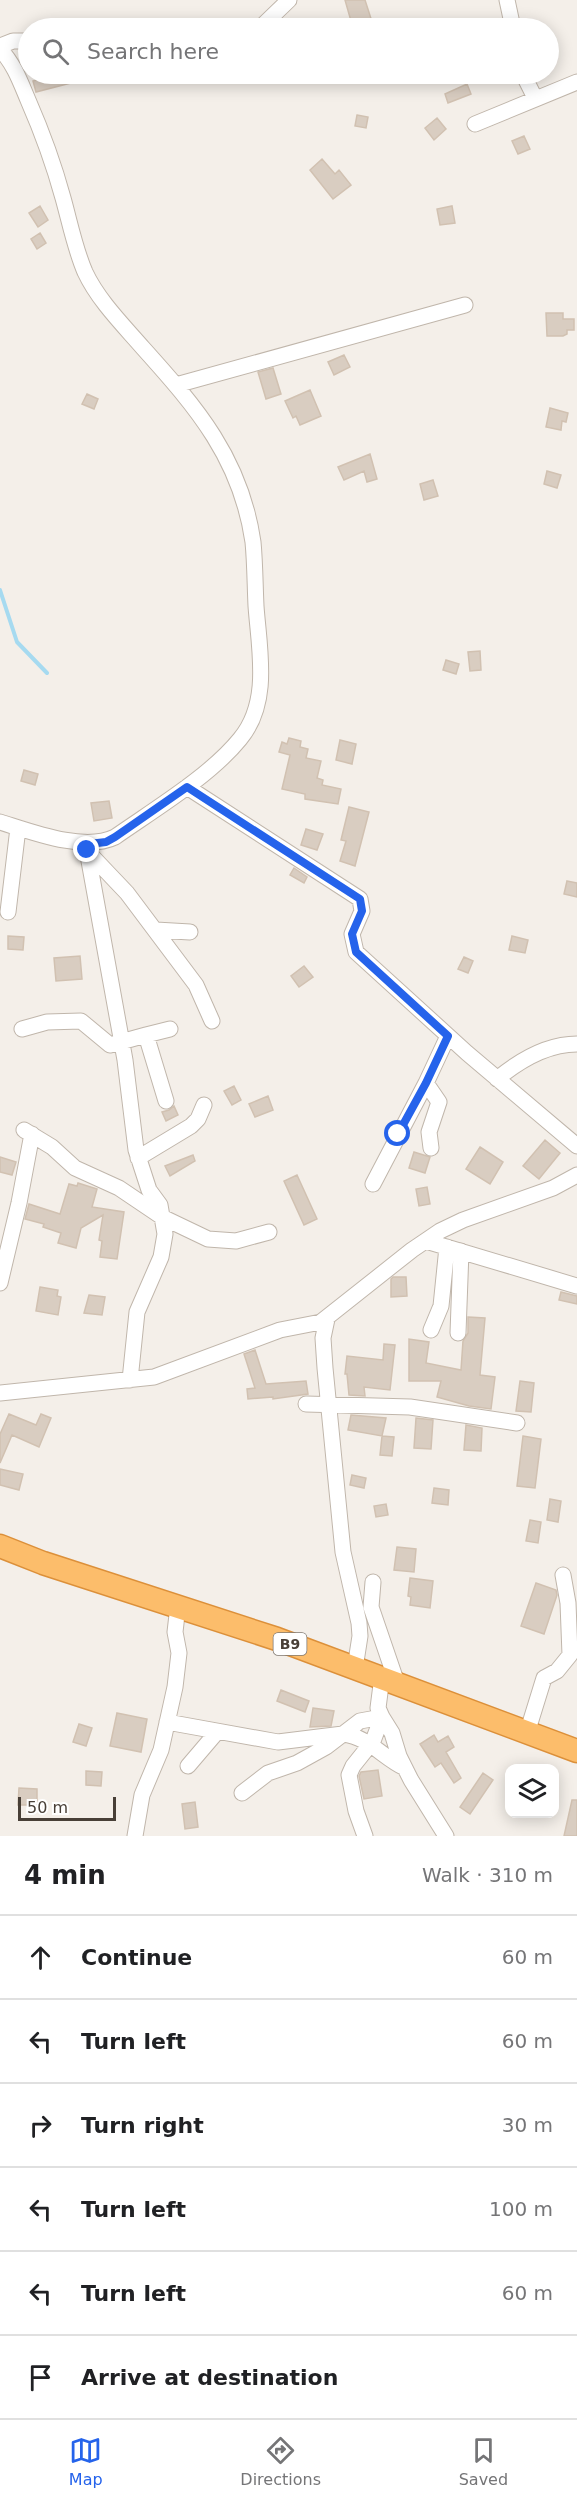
<!DOCTYPE html>
<meta charset="utf-8">
<style>
:root{--surface:#fff;--page:#f6f6f6;--text:#202124;--muted:#757577;--line:#e0e0e0;--accent:#2563eb}
body{margin:0;font-family:"DejaVu Sans",sans-serif;background:var(--page);color:var(--text)}
.controls{position:absolute;right:18px;bottom:18px;display:grid;overflow:hidden;border-radius:12px;box-shadow:0 3px 15px #0003}
.controls button{width:54px;height:54px;display:grid;place-items:center;padding:0;border:0;border-bottom:2px solid var(--line);background:var(--surface);color:var(--text);font:30px sans-serif}
.scale{position:absolute;left:18px;bottom:15px;width:98px;box-sizing:border-box;padding-left:6px;border:3px solid #483f37;border-top:0;font-size:16px;line-height:21px;white-space:nowrap;color:#483f37;-webkit-text-stroke:4px #fff;paint-order:stroke}
.stop{position:absolute;width:18px;height:18px;margin:-14px;border:4px solid #2563eb;border-radius:50%;background:#fff}
.stop.end{background:#2563eb;border-color:#fff;box-shadow:0 2px 6px #0008}
.list{margin:0;padding:0;list-style:none}
h2{display:flex;justify-content:space-between;align-items:center;height:78px;margin:0;padding:0 24px;font-size:26px}
h2 small{font-size:20px;font-weight:400;color:var(--muted)}
.list li{display:grid;grid-template-columns:39px 1fr auto;gap:18px;align-items:center;box-sizing:border-box;height:84px;padding:0 24px;border-top:2px solid var(--line)}
.list b{display:block;font-size:22px;white-space:nowrap}
.list em{font-size:20px;font-style:normal;color:var(--muted)}
.icon{flex:none;width:33px;height:33px;fill:none;stroke:currentColor;stroke-width:2;stroke-linecap:round;stroke-linejoin:round}
.map{position:relative;flex:none;width:577px;height:1836px;overflow:hidden}
.search{position:absolute;background:var(--surface);box-shadow:0 3px 15px #0003;left:18px;right:18px;top:18px;height:66px;display:flex;align-items:center;gap:15px;box-sizing:border-box;padding:0 21px;border-radius:33px;color:var(--muted);font-size:22px}
.sheet{height:582px;background:var(--surface)}
nav{display:flex;justify-content:space-around;align-items:center;box-sizing:border-box;height:84px;border-top:2px solid var(--line);background:var(--surface);font-size:16px;color:var(--muted)}
nav a{display:grid;justify-items:center;gap:3px}
nav .on{color:var(--accent)}
.map>svg:first-child{display:block}
.lines{fill:none;stroke-linecap:round;stroke-linejoin:round}
.stream{stroke:#a6daf0;stroke-width:4}
.building{fill:#d9cdc1;stroke:#d1c1b1;stroke-width:1.5}
.minor-casing{stroke:#c0b6ab;stroke-width:17}
.highway-casing{stroke:#dc903a;stroke-width:25}
.minor{stroke:#fff;stroke-width:15}
.highway{stroke:#fcbd6b;stroke-width:22}
.route{stroke:#2563eb;stroke-width:8}
.labels{text-anchor:middle;stroke-width:4.5;stroke-linejoin:round;paint-order:stroke}
.shield{fill:#fff;stroke:#7f7973;stroke-width:1.5}
.shield-label{font-size:14px;font-weight:bold;fill:#483f37}
</style>
<div class="map">
<svg width="577" height="1836" viewBox="0 0 577 1836">
<rect width="100%" height="100%" fill="#f4efe9"/>
<g class="lines">
<path class="stream" d="M 0,590 L 17,642 L 47,673"/>
</g>
<path class="building" d="M 345,0 L 365,0 L 374,28 L 353,28 Z
M 60,74 L 68,74 L 71,83 L 36,92 L 33,81 Z
M 467,84 L 471,94 L 448,103 L 445,94 Z
M 357,115 L 368,117 L 366,128 L 355,126 Z
M 437,118 L 446,129 L 434,140 L 425,128 Z
M 524,136 L 530,149 L 518,154 L 512,141 Z
M 322,159 L 335,174 L 339,170 L 351,185 L 333,199 L 310,170 Z
M 40,206 L 48,220 L 38,227 L 29,213 Z
M 452,206 L 455,223 L 440,225 L 437,209 Z
M 40,233 L 46,243 L 37,249 L 31,239 Z
M 546,313 L 563,313 L 563,319 L 574,319 L 574,330 L 567,330 L 567,334 L 563,336 L 547,336 Z
M 344,355 L 350,367 L 334,375 L 328,362 Z
M 273,368 L 281,394 L 266,399 L 258,372 Z
M 310,390 L 321,416 L 300,425 L 296,416 L 293,418 L 285,401 Z
M 87,394 L 98,399 L 94,409 L 82,404 Z
M 550,408 L 568,413 L 566,422 L 562,421 L 561,430 L 546,427 Z
M 370,454 L 377,479 L 367,482 L 364,471 L 344,480 L 338,467 Z
M 547,471 L 561,475 L 557,488 L 544,484 Z
M 433,480 L 438,496 L 424,500 L 420,484 Z
M 480,651 L 481,670 L 470,671 L 468,652 Z
M 446,660 L 459,664 L 456,674 L 443,670 Z
M 289,738 L 301,741 L 300,747 L 308,749 L 306,758 L 321,761 L 317,778 L 323,780 L 322,785 L 341,789 L 338,804 L 305,799 L 305,794 L 282,789 L 290,755 L 279,752 L 282,742 L 287,744 Z
M 340,740 L 356,744 L 352,764 L 336,760 Z
M 24,770 L 38,774 L 35,785 L 21,781 Z
M 109,801 L 112,818 L 94,821 L 91,803 Z
M 349,807 L 369,812 L 355,866 L 340,861 L 346,841 L 341,840 Z
M 306,829 L 323,834 L 317,850 L 301,845 Z
M 294,868 L 307,877 L 304,883 L 290,875 Z
M 567,881 L 577,883 L 577,897 L 564,894 Z
M 8,936 L 24,937 L 23,950 L 8,949 Z
M 512,936 L 528,940 L 525,953 L 509,950 Z
M 80,956 L 82,979 L 56,981 L 54,958 Z
M 464,957 L 473,961 L 468,973 L 458,969 Z
M 304,966 L 313,977 L 299,987 L 291,976 Z
M 234,1086 L 241,1100 L 232,1105 L 224,1091 Z
M 268,1096 L 273,1110 L 255,1117 L 249,1104 Z
M 174,1106 L 178,1115 L 166,1121 L 162,1112 L 169,1110 Z
M 545,1140 L 560,1153 L 539,1179 L 523,1166 Z
M 480,1147 L 503,1162 L 490,1184 L 466,1169 Z
M 414,1152 L 430,1157 L 425,1173 L 409,1168 Z
M 193,1155 L 195,1161 L 170,1176 L 165,1166 Z
M 0,1157 L 16,1162 L 12,1175 L 0,1172 Z
M 297,1175 L 317,1219 L 304,1225 L 284,1181 Z
M 78,1183 L 97,1189 L 92,1207 L 124,1212 L 117,1259 L 100,1257 L 102,1241 L 99,1240 L 103,1215 L 81,1228 L 76,1248 L 58,1243 L 61,1233 L 43,1227 L 44,1224 L 25,1219 L 29,1204 L 60,1214 L 69,1184 L 77,1186 Z
M 427,1187 L 430,1204 L 419,1206 L 416,1189 Z
M 393,1277 L 406,1277 L 407,1296 L 391,1297 L 391,1279 Z
M 40,1287 L 58,1290 L 57,1296 L 61,1297 L 58,1315 L 36,1311 Z
M 561,1292 L 577,1296 L 577,1304 L 559,1300 Z
M 89,1295 L 105,1297 L 102,1315 L 84,1313 Z
M 468,1317 L 485,1318 L 480,1375 L 495,1377 L 491,1409 L 469,1406 L 437,1397 L 441,1381 L 409,1381 L 409,1339 L 429,1342 L 426,1363 L 461,1370 L 463,1341 L 468,1333 Z
M 384,1344 L 395,1345 L 390,1390 L 364,1387 L 365,1396 L 349,1395 L 347,1374 L 345,1374 L 347,1356 L 383,1360 Z
M 255,1350 L 266,1384 L 306,1381 L 308,1394 L 273,1399 L 273,1397 L 248,1399 L 247,1389 L 255,1388 L 244,1354 Z
M 520,1381 L 534,1383 L 531,1412 L 516,1411 Z
M 9,1414 L 36,1425 L 41,1414 L 51,1418 L 39,1447 L 12,1435 L 0,1463 L 0,1434 Z
M 351,1415 L 386,1418 L 382,1436 L 348,1430 Z
M 416,1418 L 433,1420 L 431,1449 L 414,1448 Z
M 466,1425 L 482,1428 L 481,1451 L 464,1450 Z
M 382,1436 L 394,1437 L 392,1456 L 380,1455 Z
M 523,1436 L 541,1439 L 535,1488 L 517,1486 Z
M 0,1469 L 23,1474 L 19,1490 L 0,1485 Z
M 352,1475 L 366,1478 L 364,1488 L 350,1485 Z
M 434,1488 L 449,1490 L 448,1505 L 432,1503 Z
M 550,1499 L 561,1501 L 558,1522 L 547,1520 Z
M 386,1504 L 388,1515 L 376,1517 L 374,1506 Z
M 530,1520 L 541,1522 L 538,1543 L 526,1541 Z
M 397,1547 L 416,1549 L 414,1572 L 394,1570 Z
M 410,1578 L 433,1581 L 430,1608 L 410,1605 L 411,1597 L 408,1596 Z
M 536,1583 L 556,1590 L 557,1595 L 544,1634 L 521,1626 Z
M 281,1690 L 309,1701 L 305,1712 L 277,1701 Z
M 313,1708 L 334,1711 L 331,1726 L 310,1727 Z
M 117,1713 L 147,1719 L 141,1752 L 110,1746 Z
M 79,1724 L 92,1728 L 86,1746 L 73,1742 Z
M 434,1735 L 438,1742 L 448,1736 L 454,1747 L 446,1752 L 461,1778 L 454,1783 L 441,1763 L 435,1767 L 420,1744 Z
M 378,1770 L 382,1796 L 364,1799 L 359,1776 L 361,1772 Z
M 86,1771 L 102,1772 L 101,1786 L 86,1785 Z
M 483,1773 L 493,1780 L 470,1814 L 460,1807 Z
M 19,1788 L 37,1789 L 37,1805 L 18,1805 Z
M 572,1800 L 577,1800 L 577,1836 L 564,1836 Z
M 195,1802 L 198,1827 L 185,1829 L 182,1804 Z"/>
<g class="lines">
<defs>
<path id="minor" d="M 507,0 L 513,28
M 260,28 L 289,0
M 0,46 L 13,41 L 28,41
M 0,49 C 14,64 20,81 28,100 C 42,132 54,165 63,198 C 70,223 75,249 85,272 C 98,300 123,325 143,348 C 197,408 241,459 253,542 C 255,563 255,585 256,606 C 259,649 271,702 240,739 C 210,776 155,809 115,837 C 84,852 32,832 0,822
M 523,74 L 535,98
M 475,124 L 577,82
M 176,385 L 465,305
M 187,787 L 360,899 L 362,911 L 352,934 L 356,952 L 467,1053 L 577,1146
M 89,844 L 87,850 L 125,1060 L 136,1150 L 149,1190 L 160,1205 L 165,1234 L 161,1257 L 137,1312 L 130,1380
M 89,853 L 127,893 L 196,985 L 212,1021
M 8,912 L 18,828
M 156,930 L 190,932
M 22,1029 L 47,1022 L 81,1021 L 110,1045 L 146,1035 L 166,1101
M 146,1035 L 170,1029
M 497,1079 C 520,1060 547,1044 577,1044
M 24,1130 L 52,1147 L 75,1168 L 119,1188 L 162,1217 L 208,1239 L 236,1241 L 269,1232
M 431,1148 L 429,1132 L 439,1102 L 426,1083 L 448,1036
M 138,1158 L 191,1126 L 198,1119 L 204,1105
M 373,1184 L 426,1083
M 426,1241 L 577,1286
M 0,1283 L 19,1203 L 32,1134
M 327,1319 L 323,1338 L 325,1368 L 343,1552 L 359,1623 L 360,1636 L 355,1668
M 431,1330 L 441,1306 L 447,1247
M 458,1333 L 461,1251
M 0,1393 L 154,1377 L 280,1330 L 321,1322 L 412,1250 L 440,1231 L 463,1220 L 553,1188 L 577,1175
M 306,1404 L 410,1407 L 517,1423
M 373,1582 L 371,1607 L 397,1683
M 382,1677 L 378,1708 L 382,1717 L 392,1733 L 399,1756 L 411,1780 L 446,1836
M 167,1722 L 278,1742 L 343,1734 C 369,1737 383,1758 405,1768
M 527,1733 L 544,1678 L 557,1671 L 570,1655 L 568,1603 L 563,1575
M 188,1766 L 217,1732
M 242,1793 L 268,1773 L 297,1763 L 326,1747 L 360,1721 L 382,1717
M 135,1836 L 142,1795 L 161,1750 L 175,1687 L 179,1653 L 175,1632 L 178,1606
M 365,1836 L 356,1811 L 349,1775 L 353,1766 L 373,1741 L 382,1717"/>
<path id="highway" d="M 0,1546 L 43,1563 L 277,1639 L 577,1751"/>
</defs>
<use href="#minor" class="minor-casing"/>
<use href="#highway" class="highway-casing"/>
<use href="#minor" class="minor"/>
<use href="#highway" class="highway"/>
</g>
<g class="lines">
<path class="route" d="M 87,850 L 89,844 L 106,842 L 115,837 L 187,787 L 360,899 L 362,911 L 352,934 L 356,952 L 448,1036 L 426,1083 L 398,1134"/>
</g>
<g class="labels">
<rect class="shield" x="273.5" y="1633" width="33" height="22" rx="4.5"/>
<g class="shield-label">
<text x="290" y="1649">B9</text>
</g>
</g>
</svg>
<div class="controls">
<button><svg class="icon" aria-label="layers" viewBox="0 0 24 24"><path d="M12 4l9 5-9 5-9-5zM3 14l9 5 9-5"/></svg></button>
</div>
<div class="scale">50 m</div>
<div class="stop" style="left:398px;top:1134px"></div>
<div class="stop end" style="left:87px;top:850px"></div>
<div class="search"><svg class="icon" aria-label="search" viewBox="0 0 24 24"><circle cx="10" cy="10" r="6"/><path d="M15 15l6 6"/></svg>Search here</div>
</div>
<section class="sheet">
<h2>4 min<small>Walk · 310 m</small></h2>
<ul class="list">
<li><svg class="icon" aria-label="ahead" viewBox="0 0 24 24"><path d="M12 20V5M6 11l6-6 6 6"/></svg><div><b>Continue</b></div><em>60 m</em></li>
<li><svg class="icon" aria-label="left" viewBox="0 0 24 24"><path d="M17 20v-9H6M10 6l-5 5 5 5"/></svg><div><b>Turn left</b></div><em>60 m</em></li>
<li><svg class="icon" aria-label="right" viewBox="0 0 24 24"><path d="M7 20v-9h11M14 6l5 5-5 5"/></svg><div><b>Turn right</b></div><em>30 m</em></li>
<li><svg class="icon" aria-label="left" viewBox="0 0 24 24"><path d="M17 20v-9H6M10 6l-5 5 5 5"/></svg><div><b>Turn left</b></div><em>100 m</em></li>
<li><svg class="icon" aria-label="left" viewBox="0 0 24 24"><path d="M17 20v-9H6M10 6l-5 5 5 5"/></svg><div><b>Turn left</b></div><em>60 m</em></li>
<li><svg class="icon" aria-label="arrive" viewBox="0 0 24 24"><path d="M6 21V4h12l-3 4 3 4H6"/></svg><div><b>Arrive at destination</b></div></li>
</ul>
</section>
<nav>
<a class="on"><svg class="icon" aria-label="map" viewBox="0 0 24 24"><path d="M3 6l6-2 6 2 6-2v14l-6 2-6-2-6 2zM9 4v14M15 6v14"/></svg>Map</a>
<a><svg class="icon" aria-label="directions" viewBox="0 0 24 24"><path d="M12 3l9 9-9 9-9-9zM9 14v-3h6M13 9l2 2-2 2"/></svg>Directions</a>
<a><svg class="icon" aria-label="saved" viewBox="0 0 24 24"><path d="M7 4h10v16l-5-4-5 4z"/></svg>Saved</a>
</nav>
